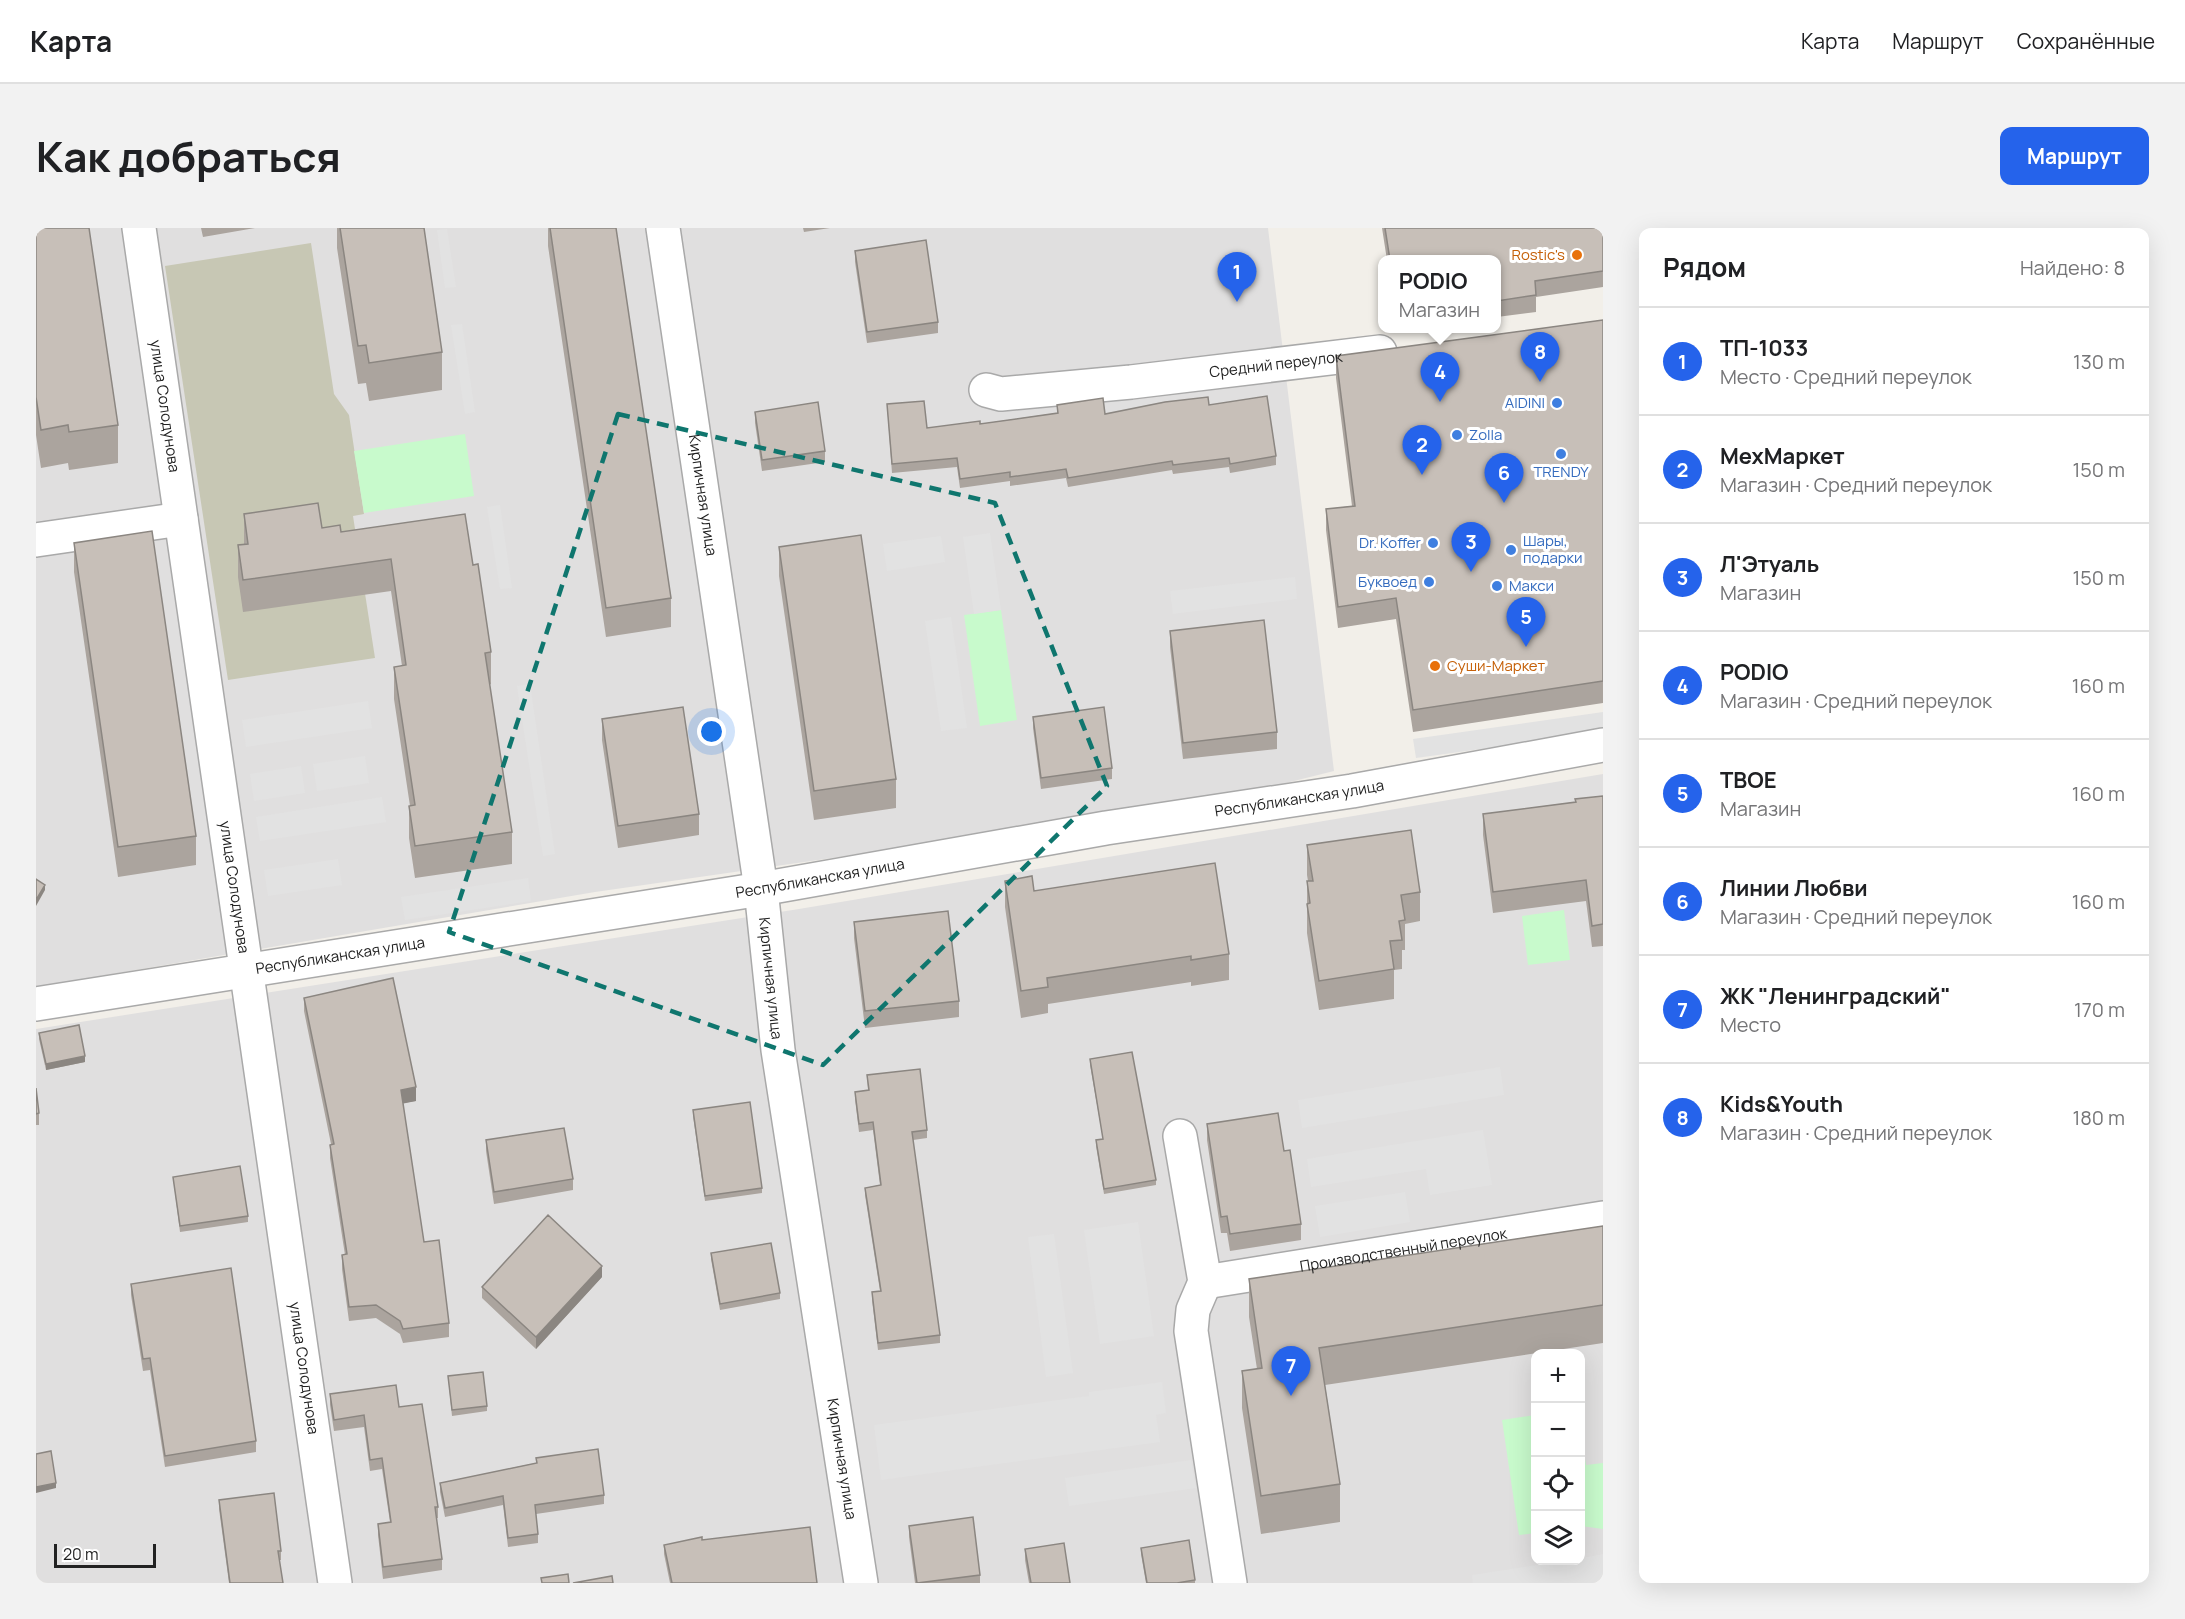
<!DOCTYPE html>
<html lang="ru">
<meta charset="utf-8">
<style>
:root{--surface:#fff;--page:#f2f2f2;--text:#202124;--muted:#757577;--line:#e0e0e0;--accent:#2563eb}
body{margin:0;font-family:Manrope,sans-serif;background:var(--page);color:var(--text)}
.controls{position:absolute;right:18px;bottom:18px;display:grid;overflow:hidden;border-radius:12px;box-shadow:0 6px 24px #0002}
.controls button{width:54px;height:54px;display:grid;place-items:center;padding:0;border:0;border-bottom:2px solid var(--line);background:var(--surface);color:var(--text);font:30px sans-serif}
.scale{position:absolute;left:18px;bottom:15px;width:102px;box-sizing:border-box;padding-left:6px;border:3px solid #222;border-top:0;font-size:16px;line-height:21px;white-space:nowrap;color:#222;-webkit-text-stroke:4px #fff;paint-order:stroke}
.you{position:absolute;left:676px;top:504px;width:21px;height:21px;margin:-15px;border:4px solid #fff;border-radius:50%;background:#1a73e8;box-shadow:0 0 0 9px #1a73e833}
.badge{display:grid;place-items:center;width:39px;height:39px;border-radius:50%;background:var(--accent);color:#fff;font-size:20px;font-weight:700}
.pin{position:absolute;translate:-50% -50px;filter:drop-shadow(0 2px 3px #0008)}
.pin::after{content:'';position:absolute;top:32px;width:21px;height:18px;background:inherit;clip-path:polygon(0 0,100% 0,50% 100%)}
.popup{position:absolute;left:1342px;top:27px;width:123px;height:78px;box-sizing:border-box;display:grid;place-content:center;border-radius:12px;background:var(--surface);filter:drop-shadow(0 2px 4px #0005);font-size:20px;white-space:nowrap;color:var(--muted)}
.popup b{font-size:22px;color:var(--text)}
.popup::after{content:'';position:absolute;left:50%;top:100%;margin-left:-12px;border:12px solid transparent;border-top-color:var(--surface)}
.list{margin:0;padding:0;list-style:none}
h2{display:flex;justify-content:space-between;align-items:center;height:78px;margin:0;padding:0 24px;font-size:26px}
h2 small{font-size:20px;font-weight:400;color:var(--muted)}
.list li{display:grid;grid-template-columns:39px 1fr auto;gap:18px;align-items:center;box-sizing:border-box;height:108px;padding:0 24px;border-top:2px solid var(--line)}
.list b{display:block;font-size:22px;white-space:nowrap}
.list p{margin:0;font-size:20px;white-space:nowrap;color:var(--muted)}
.list em{font-size:20px;font-style:normal;color:var(--muted)}
.icon{flex:none;width:33px;height:33px;fill:none;stroke:currentColor;stroke-width:2;stroke-linecap:round;stroke-linejoin:round}
.map{position:relative;flex:none;width:1567px;height:1355px;overflow:hidden;border-radius:12px}
header{display:flex;align-items:center;gap:36px;box-sizing:border-box;height:84px;padding:0 30px;background:var(--surface);border-bottom:2px solid var(--line)}
header strong{font-size:28px}
nav{display:flex;gap:33px;margin-inline-start:auto;font-size:21px}
.intro{display:flex;align-items:center;justify-content:space-between;box-sizing:border-box;height:144px;padding:0 36px}
h1{margin:0;font-size:42px}
.button{padding:15px 27px;border-radius:12px;background:var(--accent);color:#fff;font-size:21px;font-weight:700}
main{display:flex;gap:36px;padding:0 36px}
aside{flex:1;background:var(--surface);border-radius:12px;box-shadow:0 6px 24px #0002}
.map>svg:first-child{display:block}
.residential{fill:#e0dfdf;fill-rule:evenodd}
.construction{fill:#c7c7b4}
.park{fill:#c8facc}
.parking{fill:#e2e2e2}
.lines{fill:none;stroke-linecap:round;stroke-linejoin:round}
.minor-casing{stroke:#a9a9a9;stroke-width:36}
.minor{stroke:#fff;stroke-width:33}
.wall{fill:#aba49e}
.shaded-wall{fill:#8b8681}
.building{fill:#c7bfb8;stroke:#8b8681;stroke-width:1.5}
.marked{fill:none;stroke:#0f766e;stroke-width:4.5;stroke-dasharray:12 8;stroke-linejoin:round}
.food-dot{fill:#e8710a;stroke:#fff;stroke-width:2}
.shop-dot{fill:#3f7fe0;stroke:#fff;stroke-width:2}
.labels{text-anchor:middle;stroke-width:6;stroke-linejoin:round;paint-order:stroke}
.food-label{font-size:15px;fill:#c56008;stroke:#fff;text-anchor:end}
.street-label{font-size:15px;fill:#222;stroke:#fff}
.shop-label{font-size:15px;fill:#366cbe;stroke:#fff;text-anchor:end}
</style>
<header>
<strong>Карта</strong>
<nav><a>Карта</a><a>Маршрут</a><a>Сохранённые</a></nav>
</header>
<div class="intro"><h1>Как добраться</h1><a class="button">Маршрут</a></div>
<main>
<div class="map">
<svg width="1567" height="1355" viewBox="0 0 1567 1355">
<rect width="100%" height="100%" fill="#f2efe9"/>
<path class="residential" d="M 0,0 L 1232,0 L 1298,543 L 1210,565 L 796,630 L 559,664 L 0,759 Z
M 1567,546 L 1567,1355 L 0,1355 L 0,801 L 763,681 ZM 1500,1126 L 1544,1126 L 1544,1332 L 1500,1332 Z"/>
<path class="construction" d="M 275,15 L 298,166 L 313,187 L 328,286 L 317,288 L 339,430 L 192,452 L 129,38 Z"/>
<path class="park" d="M 429,206 L 438,268 L 328,285 L 318,223 Z
M 965,382 L 981,492 L 944,498 L 928,387 Z
M 1528,682 L 1534,732 L 1492,737 L 1486,688 Z
M 1499,1187 L 1499,1305 L 1483,1307 L 1466,1192 Z
M 1544,1201 L 1550,1237 L 1567,1235 L 1567,1301 L 1545,1298 Z"/>
<path class="parking" d="M 411,1 L 420,59 L 409,60 L 401,2 Z
M 426,96 L 439,184 L 429,186 L 415,97 Z
M 464,277 L 476,360 L 464,361 L 451,279 Z
M 954,305 L 965,382 L 938,386 L 927,309 Z
M 905,308 L 909,334 L 851,343 L 847,316 Z
M 1259,349 L 1261,371 L 1137,386 L 1134,363 Z
M 915,389 L 931,500 L 905,503 L 889,393 Z
M 494,456 L 519,626 L 507,628 L 481,458 Z
M 332,473 L 336,500 L 210,519 L 206,492 Z
M 1567,484 L 1567,504 L 1380,530 L 1377,511 Z
M 329,528 L 333,555 L 281,563 L 277,536 Z
M 265,538 L 269,565 L 218,573 L 214,546 Z
M 346,569 L 350,594 L 224,613 L 220,589 Z
M 302,631 L 306,657 L 232,668 L 228,642 Z
M 492,650 L 495,673 L 369,692 L 365,669 Z
M 1464,839 L 1468,867 L 1266,900 L 1262,872 Z
M 1447,902 L 1456,957 L 1394,967 L 1390,941 L 1275,959 L 1271,931 Z
M 1369,964 L 1374,994 L 1284,1009 L 1279,978 Z
M 1102,994 L 1118,1108 L 1064,1116 L 1048,1002 Z
M 1018,1006 L 1037,1145 L 1010,1149 L 992,1009 Z
M 1126,1154 L 1130,1185 L 1120,1187 L 1124,1214 L 845,1252 L 838,1197 L 1053,1168 L 1053,1164 Z
M 1155,1232 L 1160,1260 L 1033,1278 L 1029,1250 Z
M 1567,1326 L 1567,1355 L 1437,1355 L 1436,1347 L 1528,1333 L 1544,1332 L 1545,1330 Z"/>
<g class="lines">
<defs>
<g id="minor">
<path id="s1" d="M 103,0 L 299,1355"/>
<path id="s2" d="M 627,0 L 725,661 L 742,822 L 825,1355"/>
<path id="s3" d="M 950,162 L 965,166 L 1095,154 L 1344,124"/>
<path d="M 0,312 L 145,291"/>
<path id="s4" d="M 0,776 L 725,661 L 1070,600 L 1316,563 L 1567,517"/>
<path d="M 1144,908 L 1169,1054 L 1157,1082 L 1155,1103 L 1194,1355"/>
<path id="s5" d="M 1169,1054 L 1567,990"/>
</g>
</defs>
<use href="#minor" class="minor-casing"/>
<use href="#minor" class="minor"/>
</g>
<path class="wall" d="M 0,0 L 82,197 L 82,235 L 33,242 L 32,235 L 5,240 L 0,207 Z
M 165,0 L 219,0 L 167,9 Z
M 301,0 L 388,0 L 406,124 L 406,162 L 333,173 L 330,155 L 322,156 L 301,20 Z
M 512,0 L 580,0 L 635,370 L 635,399 L 570,409 L 512,18 Z
M 767,0 L 794,0 L 768,4 Z
M 1346,0 L 1567,0 L 1567,59 L 1500,69 L 1500,84 L 1461,89 L 1461,32 L 1351,32 Z
M 819,23 L 902,94 L 902,105 L 831,115 L 819,34 Z
M 1567,92 L 1567,475 L 1377,504 L 1360,391 L 1302,400 L 1290,302 L 1290,281 L 1316,278 L 1300,150 L 1300,128 Z
M 1362,100 L 1376,100 L 1362,102 Z
M 851,176 L 891,200 L 944,196 L 1021,185 L 1021,177 L 1069,186 L 1173,177 L 1240,228 L 1240,237 L 1194,245 L 1193,239 L 1137,246 L 1136,242 L 1032,259 L 1030,250 L 974,258 L 974,253 L 924,260 L 921,239 L 856,245 Z
M 719,184 L 789,223 L 789,234 L 726,243 L 719,195 Z
M 208,286 L 305,304 L 437,337 L 455,424 L 455,456 L 453,457 L 476,604 L 476,636 L 379,650 L 373,610 L 373,578 L 374,578 L 358,471 L 358,439 L 366,438 L 355,363 L 207,384 L 202,349 L 202,317 L 208,317 Z
M 38,315 L 160,608 L 160,637 L 82,649 L 38,344 Z
M 743,319 L 860,551 L 860,580 L 778,592 L 743,348 Z
M 1134,403 L 1241,504 L 1241,521 L 1147,531 L 1134,419 Z
M 997,489 L 1076,540 L 1076,551 L 1005,561 L 997,500 Z
M 566,491 L 663,586 L 663,607 L 582,620 L 566,512 Z
M 1567,568 L 1567,718 L 1556,719 L 1550,673 L 1457,685 L 1447,607 L 1447,586 L 1539,574 Z
M 1271,617 L 1384,664 L 1384,693 L 1369,696 L 1369,722 L 1366,722 L 1366,741 L 1358,742 L 1358,771 L 1283,782 L 1271,705 L 1271,653 L 1272,653 L 1271,647 Z
M 969,653 L 998,663 L 1193,726 L 1193,752 L 1155,758 L 1155,754 L 1012,776 L 1012,785 L 985,790 L 969,679 Z
M 818,694 L 923,773 L 923,789 L 829,800 L 818,710 Z
M 268,770 L 380,873 L 367,875 L 388,1014 L 413,1095 L 413,1109 L 367,1115 L 364,1106 L 340,1090 L 313,1093 L 306,1041 L 306,1027 L 309,1027 L 294,930 L 294,917 L 295,916 L 268,783 Z
M 3,805 L 49,834 L 10,842 L 3,811 Z
M 1054,831 L 1120,952 L 1120,957 L 1068,966 L 1060,918 L 1060,912 L 1067,911 L 1054,837 Z
M 831,847 L 891,902 L 891,910 L 877,912 L 904,1107 L 904,1115 L 842,1122 L 836,1072 L 836,1064 L 844,1063 L 829,967 L 829,960 L 844,957 L 837,902 L 823,904 L 819,871 L 819,864 L 832,862 Z
M 0,860 L 3,885 L 3,897 L 0,897 Z
M 657,882 L 726,960 L 726,965 L 669,973 L 657,888 Z
M 1171,896 L 1248,923 L 1265,996 L 1265,1012 L 1194,1023 L 1191,1005 L 1185,1005 L 1171,912 Z
M 450,912 L 537,951 L 537,962 L 458,976 L 450,923 Z
M 137,949 L 212,988 L 212,994 L 144,1004 Z
M 1567,998 L 1567,1115 L 1289,1157 L 1304,1256 L 1304,1294 L 1225,1306 L 1206,1180 L 1206,1143 L 1221,1141 L 1213,1089 L 1213,1051 Z
M 675,1025 L 744,1065 L 744,1071 L 684,1082 L 675,1031 Z
M 566,1049 L 500,1121 L 446,1070 L 446,1059 Z
M 95,1056 L 220,1213 L 220,1224 L 129,1239 L 114,1142 L 107,1143 L 95,1067 Z
M 412,1148 L 451,1178 L 451,1183 L 416,1188 Z
M 294,1166 L 363,1179 L 402,1279 L 402,1290 L 400,1290 L 406,1331 L 406,1342 L 347,1351 L 342,1307 L 342,1296 L 354,1294 L 346,1241 L 334,1243 L 328,1199 L 298,1203 L 294,1177 Z
M 500,1230 L 568,1267 L 568,1276 L 500,1286 L 502,1306 L 502,1315 L 472,1319 L 467,1277 L 409,1289 L 404,1264 L 404,1255 L 500,1235 Z
M 183,1272 L 245,1323 L 245,1332 L 243,1332 L 247,1355 L 193,1355 L 183,1281 Z
M 873,1298 L 944,1347 L 944,1355 L 879,1355 L 873,1309 Z
M 666,1312 L 781,1355 L 634,1355 L 628,1326 L 628,1317 Z
M 1105,1320 L 1159,1352 L 1159,1355 L 1110,1355 L 1105,1326 Z
M 989,1321 L 1034,1355 L 993,1355 L 989,1332 Z"/>
<path class="shaded-wall" d="M 9,657 L 9,662 L 0,678 L 0,672 Z
M 49,828 L 49,834 L 10,842 L 10,836 Z
M 380,859 L 380,873 L 365,876 L 365,862 Z
M 566,1038 L 566,1049 L 500,1121 L 500,1109 Z
M 20,1255 L 20,1260 L 0,1265 L 0,1259 Z"/>
<path class="building" d="M 0,0 L 53,0 L 82,197 L 33,204 L 32,197 L 5,202 L 0,169 Z
M 304,0 L 388,0 L 406,124 L 333,135 L 330,117 L 322,118 Z
M 514,0 L 580,0 L 635,370 L 570,380 Z
M 1349,0 L 1567,0 L 1567,43 L 1499,53 L 1500,67 L 1461,73 L 1461,32 L 1354,32 Z
M 890,12 L 902,94 L 831,104 L 819,23 Z
M 1567,92 L 1567,453 L 1377,482 L 1360,370 L 1302,379 L 1290,281 L 1319,278 L 1300,128 Z
M 1231,168 L 1240,228 L 1194,236 L 1193,230 L 1137,237 L 1136,233 L 1032,250 L 1030,241 L 974,249 L 974,244 L 924,251 L 921,230 L 856,236 L 851,176 L 888,173 L 891,200 L 944,193 L 944,196 L 1022,185 L 1021,177 L 1067,170 L 1069,186 L 1129,174 L 1172,169 L 1173,177 Z
M 782,174 L 789,223 L 726,232 L 719,184 Z
M 282,275 L 286,300 L 304,297 L 305,304 L 429,286 L 437,337 L 442,336 L 455,424 L 449,425 L 476,604 L 379,618 L 373,578 L 379,577 L 358,439 L 370,437 L 355,331 L 207,352 L 202,317 L 212,316 L 208,286 Z
M 116,303 L 160,608 L 82,619 L 38,315 Z
M 825,307 L 860,551 L 778,563 L 743,319 Z
M 1228,392 L 1241,504 L 1147,515 L 1134,403 Z
M 647,479 L 663,586 L 582,598 L 566,491 Z
M 1068,479 L 1076,540 L 1005,550 L 997,489 Z
M 1567,568 L 1567,696 L 1556,698 L 1550,652 L 1457,664 L 1447,586 L 1540,574 L 1539,571 Z
M 1375,602 L 1384,664 L 1365,667 L 1369,692 L 1363,693 L 1366,712 L 1354,713 L 1358,741 L 1283,753 L 1271,676 L 1274,675 L 1271,653 L 1277,653 L 1271,617 Z
M 1179,635 L 1193,726 L 1155,732 L 1155,728 L 1011,750 L 1012,759 L 985,763 L 969,653 L 996,648 L 998,663 Z
M 0,651 L 9,657 L 0,672 Z
M 912,683 L 923,773 L 829,783 L 818,694 Z
M 357,750 L 380,859 L 365,862 L 388,1014 L 403,1012 L 413,1095 L 367,1101 L 364,1093 L 340,1077 L 313,1079 L 306,1027 L 311,1026 L 294,917 L 298,916 L 268,770 Z
M 43,797 L 49,828 L 10,836 L 3,805 Z
M 1096,824 L 1120,952 L 1068,961 L 1060,912 L 1067,911 L 1054,831 Z
M 884,841 L 891,902 L 876,904 L 904,1107 L 842,1115 L 836,1064 L 845,1063 L 829,960 L 845,957 L 837,894 L 823,896 L 819,864 L 833,862 L 831,847 Z
M 0,860 L 3,885 L 0,886 Z
M 714,874 L 726,960 L 669,968 L 657,882 Z
M 1242,885 L 1248,923 L 1254,922 L 1265,996 L 1194,1006 L 1191,988 L 1185,989 L 1171,896 Z
M 528,900 L 537,951 L 458,964 L 450,912 Z
M 204,938 L 212,988 L 144,998 L 137,949 Z
M 512,987 L 566,1038 L 500,1109 L 446,1059 Z
M 1567,998 L 1567,1077 L 1283,1120 L 1304,1256 L 1225,1268 L 1206,1143 L 1226,1140 L 1213,1051 Z
M 735,1015 L 744,1065 L 684,1076 L 675,1025 Z
M 195,1040 L 220,1213 L 129,1228 L 114,1130 L 107,1131 L 95,1056 Z
M 447,1144 L 451,1178 L 416,1182 L 412,1148 Z
M 360,1157 L 363,1179 L 386,1176 L 402,1279 L 399,1279 L 406,1331 L 347,1339 L 342,1296 L 355,1294 L 346,1230 L 334,1232 L 328,1187 L 298,1192 L 294,1166 Z
M 562,1221 L 568,1267 L 499,1277 L 502,1306 L 472,1310 L 467,1268 L 409,1280 L 404,1255 L 501,1235 L 500,1230 Z
M 15,1223 L 20,1255 L 0,1259 L 0,1226 Z
M 238,1265 L 245,1323 L 242,1323 L 247,1355 L 194,1355 L 183,1272 Z
M 937,1289 L 944,1347 L 881,1355 L 873,1298 Z
M 774,1299 L 781,1355 L 636,1355 L 628,1317 L 666,1309 L 666,1312 Z
M 1153,1312 L 1159,1352 L 1141,1355 L 1111,1355 L 1105,1320 Z
M 1028,1315 L 1034,1355 L 995,1355 L 989,1321 Z
M 532,1346 L 533,1355 L 506,1355 L 505,1350 Z
M 576,1348 L 577,1355 L 537,1355 Z"/>
<path class="marked" d="M 582,186 L 959,275 L 1071,558 L 787,837 L 413,704 Z"/>
<g class="food-dot">
<circle cx="1541" cy="27" r="6"/>
<circle cx="1399" cy="438" r="6"/>
</g>
<g class="shop-dot">
<circle cx="1521" cy="175" r="6"/>
<circle cx="1421" cy="207" r="6"/>
<circle cx="1525" cy="226" r="6"/>
<circle cx="1397" cy="315" r="6"/>
<circle cx="1475" cy="322" r="6"/>
<circle cx="1393" cy="354" r="6"/>
<circle cx="1461" cy="358" r="6"/>
</g>
<g class="labels">
<g class="food-label">
<text x="1529" y="32">Rostic's</text>
<text x="1411" y="443" text-anchor="start">Суши-Маркет</text>
</g>
<g class="street-label">
<text dy="5" stroke="none"><textPath href="#s3" startOffset="292">Средний переулок</textPath></text>
<text dy="5" stroke="none"><textPath href="#s1" startOffset="180">улица Солодунова</textPath></text>
<text dy="5" stroke="none"><textPath href="#s2" startOffset="270">Кирпичная улица</textPath></text>
<text dy="5" stroke="none"><textPath href="#s4" startOffset="1280">Республиканская улица</textPath></text>
<text dy="5" stroke="none"><textPath href="#s4" startOffset="794">Республиканская улица</textPath></text>
<text dy="5" stroke="none"><textPath href="#s1" startOffset="666">улица Солодунова</textPath></text>
<text dy="5" stroke="none"><textPath href="#s4" startOffset="308">Республиканская улица</textPath></text>
<text dy="5" stroke="none"><textPath href="#s2" startOffset="758">Кирпичная улица</textPath></text>
<text dy="5" stroke="none"><textPath href="#s5" startOffset="201">Производственный переулок</textPath></text>
<text dy="5" stroke="none"><textPath href="#s1" startOffset="1152">улица Солодунова</textPath></text>
<text dy="5" stroke="none"><textPath href="#s2" startOffset="1244">Кирпичная улица</textPath></text>
</g>
<g class="shop-label">
<text x="1509" y="180">AIDINI</text>
<text x="1433" y="212" text-anchor="start">Zolla</text>
<text x="1525" y="249" text-anchor="middle">TRENDY</text>
<text x="1487" y="318" text-anchor="start">Шары,<tspan x="1487" dy="17">подарки</tspan></text>
<text x="1385" y="320">Dr. Koffer</text>
<text x="1381" y="359">Буквоед</text>
<text x="1473" y="363" text-anchor="start">Макси</text>
</g>
</g>
</svg>
<div class="controls">
<button>+</button>
<button>−</button>
<button><svg class="icon" aria-label="locate" viewBox="0 0 24 24"><circle cx="12" cy="12" r="6"/><path d="M12 2v4M12 18v4M2 12h4M18 12h4"/></svg></button>
<button><svg class="icon" aria-label="layers" viewBox="0 0 24 24"><path d="M12 4l9 5-9 5-9-5zM3 14l9 5 9-5"/></svg></button>
</div>
<div class="scale">20 m</div>
<div class="you"></div>
<div class="pin badge" style="left:1201px;top:74px">1</div>
<div class="pin badge" style="left:1386px;top:247px">2</div>
<div class="pin badge" style="left:1435px;top:344px">3</div>
<div class="pin badge" style="left:1404px;top:174px">4</div>
<div class="popup"><b>PODIO</b>Магазин</div>
<div class="pin badge" style="left:1490px;top:419px">5</div>
<div class="pin badge" style="left:1468px;top:275px">6</div>
<div class="pin badge" style="left:1255px;top:1168px">7</div>
<div class="pin badge" style="left:1504px;top:154px">8</div>
</div>
<aside>
<h2>Рядом<small>Найдено: 8</small></h2>
<ul class="list">
<li><span class="badge">1</span><div><b>ТП-1033</b><p>Место · Средний переулок</p></div><em>130 m</em></li>
<li><span class="badge">2</span><div><b>МехМаркет</b><p>Магазин · Средний переулок</p></div><em>150 m</em></li>
<li><span class="badge">3</span><div><b>Л'Этуаль</b><p>Магазин</p></div><em>150 m</em></li>
<li><span class="badge">4</span><div><b>PODIO</b><p>Магазин · Средний переулок</p></div><em>160 m</em></li>
<li><span class="badge">5</span><div><b>ТВОЕ</b><p>Магазин</p></div><em>160 m</em></li>
<li><span class="badge">6</span><div><b>Линии Любви</b><p>Магазин · Средний переулок</p></div><em>160 m</em></li>
<li><span class="badge">7</span><div><b>ЖК &quot;Ленинградский&quot;</b><p>Место</p></div><em>170 m</em></li>
<li><span class="badge">8</span><div><b>Kids&amp;Youth</b><p>Магазин · Средний переулок</p></div><em>180 m</em></li>
</ul>
</aside>
</main>
